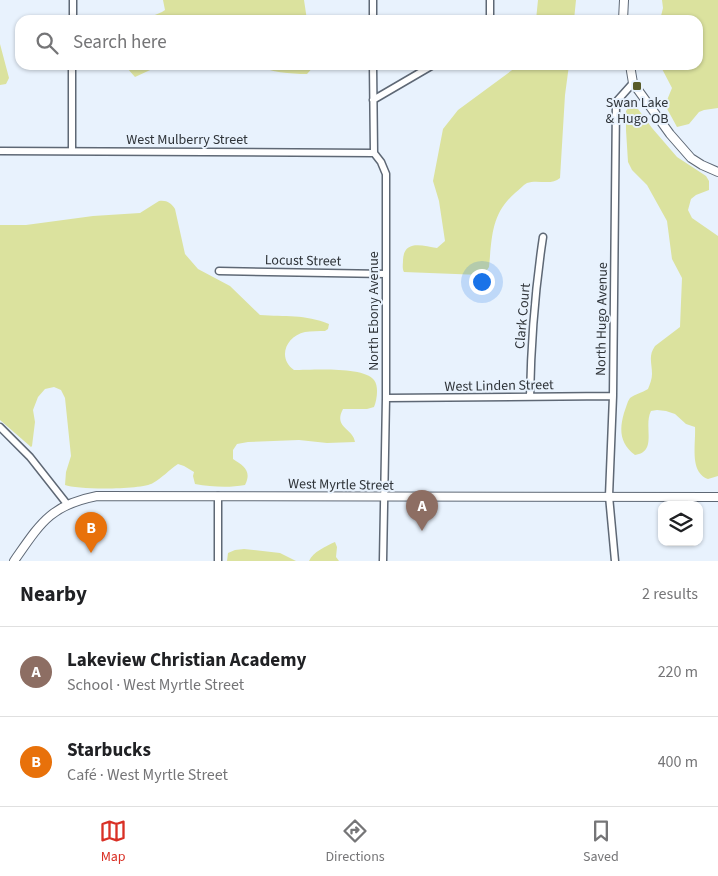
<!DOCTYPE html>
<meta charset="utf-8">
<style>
:root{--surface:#fff;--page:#f2f2f2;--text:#202124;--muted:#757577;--line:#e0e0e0;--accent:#d93025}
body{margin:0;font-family:"Source Sans 3",sans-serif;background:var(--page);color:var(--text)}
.controls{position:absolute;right:15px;bottom:15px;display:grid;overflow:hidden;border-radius:10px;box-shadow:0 1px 4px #0004}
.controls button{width:45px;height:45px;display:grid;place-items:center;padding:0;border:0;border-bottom:1px solid var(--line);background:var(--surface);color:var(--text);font:25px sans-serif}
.you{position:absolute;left:481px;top:281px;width:18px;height:18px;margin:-12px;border:4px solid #fff;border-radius:50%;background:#1a73e8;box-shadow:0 0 0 8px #1a73e833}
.badge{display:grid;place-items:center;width:32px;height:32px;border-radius:50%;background:var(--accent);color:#fff;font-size:16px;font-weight:700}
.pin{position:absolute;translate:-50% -41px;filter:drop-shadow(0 1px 2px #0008)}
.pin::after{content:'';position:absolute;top:26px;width:18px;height:15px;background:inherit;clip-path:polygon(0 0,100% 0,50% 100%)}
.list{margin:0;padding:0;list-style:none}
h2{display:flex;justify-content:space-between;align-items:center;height:65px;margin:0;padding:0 20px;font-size:21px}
h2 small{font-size:16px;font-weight:400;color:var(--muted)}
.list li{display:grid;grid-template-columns:32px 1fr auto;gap:15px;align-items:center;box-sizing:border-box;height:90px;padding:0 20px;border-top:1px solid var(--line)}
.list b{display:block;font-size:19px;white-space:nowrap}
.list p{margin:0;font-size:16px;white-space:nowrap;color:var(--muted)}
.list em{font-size:16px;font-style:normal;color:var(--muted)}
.icon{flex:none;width:28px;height:28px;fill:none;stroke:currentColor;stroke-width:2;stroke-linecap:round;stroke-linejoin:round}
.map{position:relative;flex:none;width:718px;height:561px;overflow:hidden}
.search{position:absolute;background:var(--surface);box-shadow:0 1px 4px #0004;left:15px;right:15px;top:15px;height:55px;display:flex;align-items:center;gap:12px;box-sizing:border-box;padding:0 18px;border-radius:15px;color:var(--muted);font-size:19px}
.sheet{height:245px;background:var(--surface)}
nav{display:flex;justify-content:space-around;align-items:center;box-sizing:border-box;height:70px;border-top:1px solid var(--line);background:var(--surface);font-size:14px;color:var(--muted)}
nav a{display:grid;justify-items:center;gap:2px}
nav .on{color:var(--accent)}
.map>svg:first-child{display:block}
.green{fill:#dbe29e}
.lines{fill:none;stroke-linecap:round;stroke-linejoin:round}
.minor-casing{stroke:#5e6875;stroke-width:9}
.tertiary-casing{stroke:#5e6875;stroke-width:10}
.minor{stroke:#fff;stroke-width:6}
.tertiary{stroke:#fff;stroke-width:8}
.poi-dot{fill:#585b29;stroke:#e8f2fd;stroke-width:2}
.labels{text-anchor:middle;stroke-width:4;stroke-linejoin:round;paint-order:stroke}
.poi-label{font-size:14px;fill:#2f3439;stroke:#e8f2fd}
.street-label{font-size:14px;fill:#2f3439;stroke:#e8f2fd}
</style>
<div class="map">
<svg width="718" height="561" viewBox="0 0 718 561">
<rect width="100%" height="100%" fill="#e8f2fd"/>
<path class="green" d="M 163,0 L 304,0 L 307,20 L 243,20 L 229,16 L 223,20 L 143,20 L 162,12 L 165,10 Z
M 538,0 L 576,0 L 574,20 L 536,20 Z
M 662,0 L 718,0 L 718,108 L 704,110 L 699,112 L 689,124 L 677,127 L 665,105 L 672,88 L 660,65 L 698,65 L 698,20 L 660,20 L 663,8 Z
M 0,44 L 9,78 L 6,84 L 0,85 Z
M 127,65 L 161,65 L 135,77 L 127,68 Z
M 255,65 L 315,65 L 307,74 C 290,74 270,72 255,65 Z
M 519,65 L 569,65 L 565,95 L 560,178 C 551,186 538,179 527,183 C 523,185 519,190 515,193 C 491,214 492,237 489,267 L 485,273 L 481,275 L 404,272 C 402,268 403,265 403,260 C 404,239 423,246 437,248 L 445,241 L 439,201 L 433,181 L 443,129 L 458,110 Z
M 634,106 L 638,109 L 652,128 L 677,157 L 706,176 L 709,181 L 709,190 L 696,195 L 691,199 L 688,210 L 692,218 L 718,236 L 718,476 L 708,479 C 689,472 696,444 695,427 L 686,424 L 675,414 L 666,411 L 657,410 L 651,411 C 643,426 658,452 635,455 C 620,444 619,430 624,413 C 626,408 627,402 630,398 C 635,394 642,393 648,389 C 650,384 652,379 652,374 C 652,363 648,356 655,346 L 680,327 L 682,278 L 672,259 L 667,221 L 647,185 L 632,170 L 628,162 L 626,130 L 626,111 L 629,107 Z
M 159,201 C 167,200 171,203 175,209 L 185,254 L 198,269 L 230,286 L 260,315 C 285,317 305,314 329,324 L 328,329 L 325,331 C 319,331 311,331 305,332 C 286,336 277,358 294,370 C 311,370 364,366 374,380 C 379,386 377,400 374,407 L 367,409 L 343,409 C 333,428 353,428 355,442 L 327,443 L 299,440 L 248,442 L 237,444 L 233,450 L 233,459 C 244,466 252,471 245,485 C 229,488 212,487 195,484 L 193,476 L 194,472 L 184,466 L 178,464 C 169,470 162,478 153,483 C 142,490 77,490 65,485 L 66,472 L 71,456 L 65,398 L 61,390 L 54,387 L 45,389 L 38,397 L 33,410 L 35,422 L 32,446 L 31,447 L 0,420 L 0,225 L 26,225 L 93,216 L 140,213 Z
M 335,542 L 337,547 L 336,557 L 339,561 L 309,561 C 313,552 326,546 335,542 Z
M 244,549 L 280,553 L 296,561 L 227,561 L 228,553 L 235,550 Z"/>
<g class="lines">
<defs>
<path id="minor" d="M 373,0 L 373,20
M 73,20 L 73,0
M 490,20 L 490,0
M 373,65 L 374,153 L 381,162 L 386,174 L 386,398 L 383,561
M 373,100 L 433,65
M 0,151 L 374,153
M 72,151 L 72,65
M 219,271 L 386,274
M 530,397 C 531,343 535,290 543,237
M 386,398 L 613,396
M 0,427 L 30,457 L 67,504
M 218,561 L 218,496
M 615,561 L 609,496 L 613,396 L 616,102 L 633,83"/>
<path id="tertiary" d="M 623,20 L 624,0
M 630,65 L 633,83 L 670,134 L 691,158 L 702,165 L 718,172
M 14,561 C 40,524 50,505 97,496 L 718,497"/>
</defs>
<use href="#minor" class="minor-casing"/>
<use href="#tertiary" class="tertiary-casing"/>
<use href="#minor" class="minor"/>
<use href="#tertiary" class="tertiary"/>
</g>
<rect class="poi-dot" x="632" y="81" width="10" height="10" rx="2.5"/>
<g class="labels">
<g class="poi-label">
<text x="637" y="107">Swan Lake<tspan x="637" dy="16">&amp; Hugo OB</tspan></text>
</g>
<g class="street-label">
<text x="187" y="144">West Mulberry Street</text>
<text transform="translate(303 260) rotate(1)" y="5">Locust Street</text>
<text transform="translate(373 311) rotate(-90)" y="5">North Ebony Avenue</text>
<text transform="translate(522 316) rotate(-85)" y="5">Clark Court</text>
<text transform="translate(601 319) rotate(-89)" y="5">North Hugo Avenue</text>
<text transform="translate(499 385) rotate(-1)" y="5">West Linden Street</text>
<text transform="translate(341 484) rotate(1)" y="5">West Myrtle Street</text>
</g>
</g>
</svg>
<div class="controls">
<button><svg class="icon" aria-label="layers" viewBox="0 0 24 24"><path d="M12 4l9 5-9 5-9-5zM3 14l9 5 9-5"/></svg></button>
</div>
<div class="you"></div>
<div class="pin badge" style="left:422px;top:531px;background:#8d6e63">A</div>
<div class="pin badge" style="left:91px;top:553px;background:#e8710a">B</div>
<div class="search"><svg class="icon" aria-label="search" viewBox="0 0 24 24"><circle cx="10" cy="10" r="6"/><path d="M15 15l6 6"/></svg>Search here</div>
</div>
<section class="sheet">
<h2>Nearby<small>2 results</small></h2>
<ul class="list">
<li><span class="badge" style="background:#8d6e63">A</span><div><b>Lakeview Christian Academy</b><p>School · West Myrtle Street</p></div><em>220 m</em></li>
<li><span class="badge" style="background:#e8710a">B</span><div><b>Starbucks</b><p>Café · West Myrtle Street</p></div><em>400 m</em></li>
</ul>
</section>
<nav>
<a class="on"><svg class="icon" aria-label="map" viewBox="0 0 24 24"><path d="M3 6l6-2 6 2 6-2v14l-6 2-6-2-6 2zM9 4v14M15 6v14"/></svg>Map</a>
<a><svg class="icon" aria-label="directions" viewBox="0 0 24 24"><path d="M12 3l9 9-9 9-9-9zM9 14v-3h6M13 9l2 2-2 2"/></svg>Directions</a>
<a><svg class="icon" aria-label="saved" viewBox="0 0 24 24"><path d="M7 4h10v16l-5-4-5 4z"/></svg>Saved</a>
</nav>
